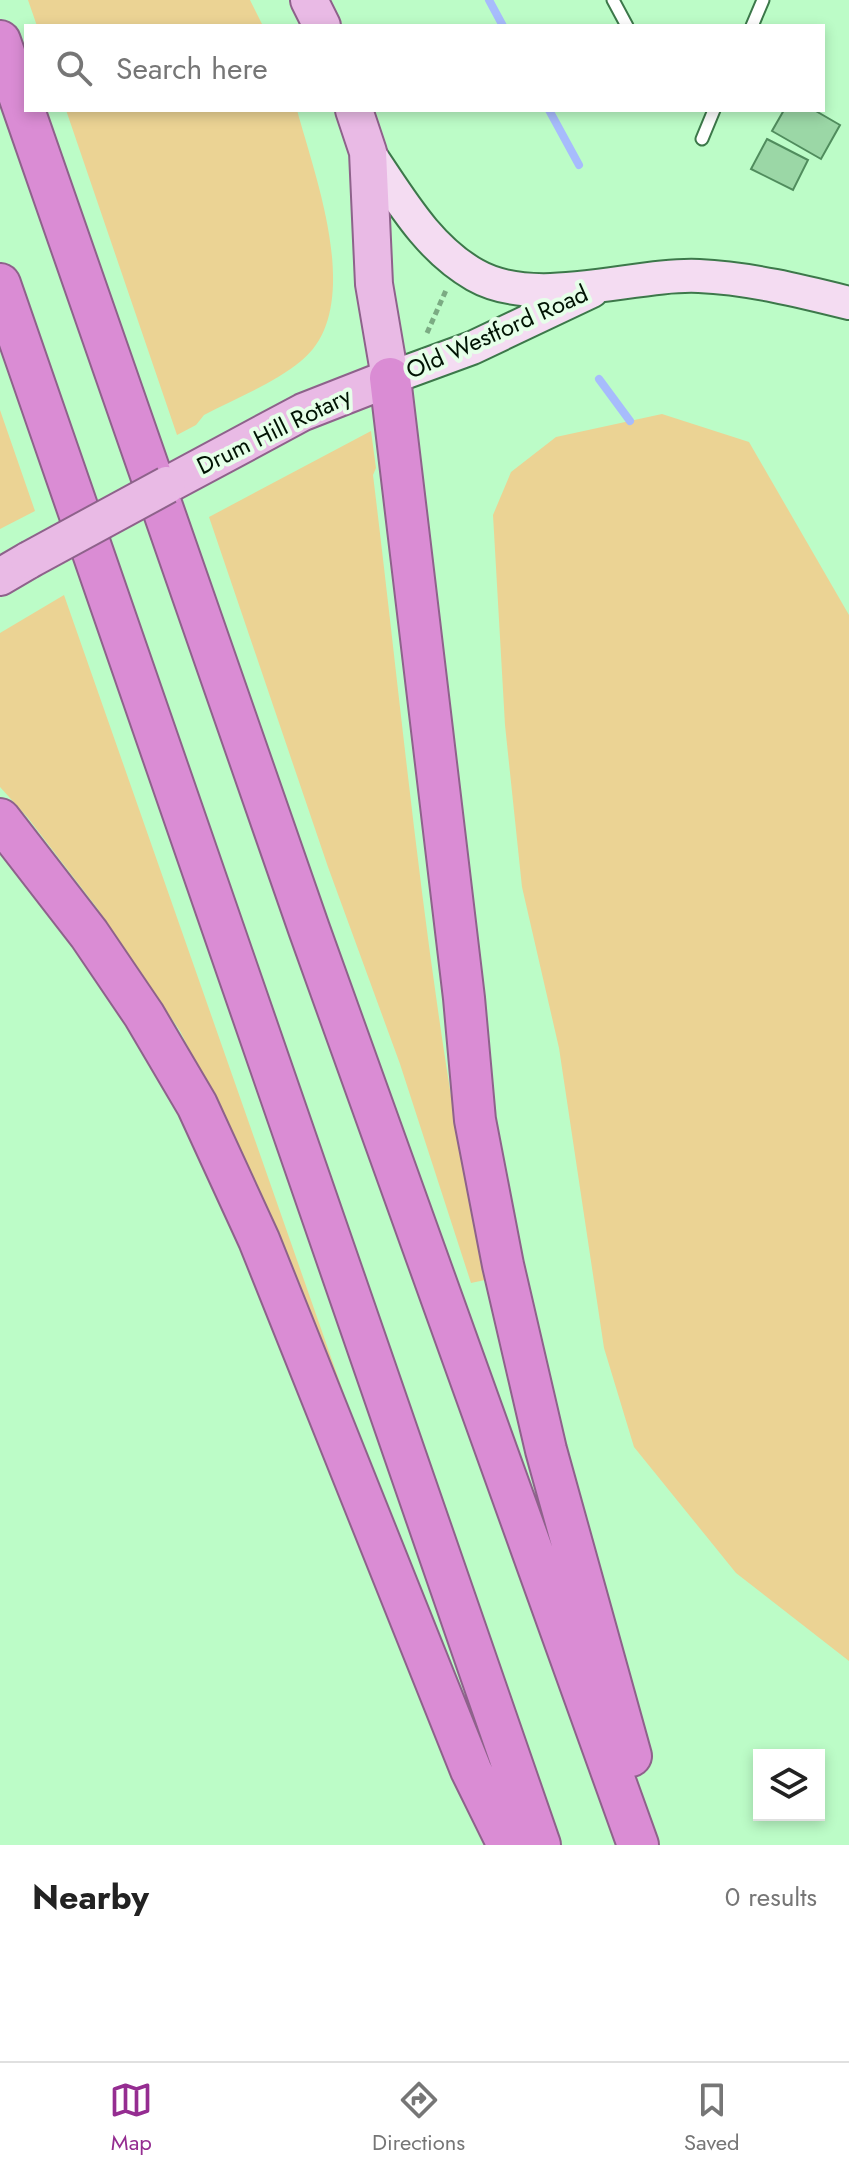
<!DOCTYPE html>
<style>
:root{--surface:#fff;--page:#f6f6f6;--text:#222;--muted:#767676;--line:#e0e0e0;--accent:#952d91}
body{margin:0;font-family:Jost,sans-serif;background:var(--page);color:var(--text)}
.controls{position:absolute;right:24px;bottom:24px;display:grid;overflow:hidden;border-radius:0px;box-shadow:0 4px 12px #0003}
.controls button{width:72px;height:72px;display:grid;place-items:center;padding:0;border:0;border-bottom:2px solid var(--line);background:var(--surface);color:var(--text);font:40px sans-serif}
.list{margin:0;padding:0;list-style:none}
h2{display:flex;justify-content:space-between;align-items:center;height:104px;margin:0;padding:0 32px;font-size:34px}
h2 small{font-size:26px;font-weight:400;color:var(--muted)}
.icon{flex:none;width:44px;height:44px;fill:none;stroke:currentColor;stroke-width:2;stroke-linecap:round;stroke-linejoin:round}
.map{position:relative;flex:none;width:849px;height:1845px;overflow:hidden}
.search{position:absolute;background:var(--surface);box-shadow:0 4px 12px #0003;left:24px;right:24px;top:24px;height:88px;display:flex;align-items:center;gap:20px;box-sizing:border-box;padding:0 28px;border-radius:0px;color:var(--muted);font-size:30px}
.sheet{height:216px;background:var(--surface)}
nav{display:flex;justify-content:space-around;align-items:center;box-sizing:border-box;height:112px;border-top:2px solid var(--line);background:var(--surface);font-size:22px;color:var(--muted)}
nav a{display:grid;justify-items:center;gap:4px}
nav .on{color:var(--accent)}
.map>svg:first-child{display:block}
.green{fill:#ebd394}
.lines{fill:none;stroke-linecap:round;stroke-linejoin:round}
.stream{stroke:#a7bcfc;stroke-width:8}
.building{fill:#9bd7a6;stroke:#508c5d;stroke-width:2}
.service-casing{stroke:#3c784a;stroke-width:15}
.secondary-casing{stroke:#3c784a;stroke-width:36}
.primary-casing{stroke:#8e628b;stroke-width:40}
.motorway-casing{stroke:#8e628b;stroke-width:44}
.path{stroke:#7bab83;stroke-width:5;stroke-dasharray:6 4;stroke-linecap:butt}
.service{stroke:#fff;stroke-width:11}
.secondary{stroke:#f4dcf2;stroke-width:32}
.primary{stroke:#e9bae5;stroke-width:36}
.motorway{stroke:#da8cd4;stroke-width:40}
.primary-bridge-casing{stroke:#8e628b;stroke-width:40;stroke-linecap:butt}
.primary-bridge{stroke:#e9bae5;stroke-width:36}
.labels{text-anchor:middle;stroke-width:8;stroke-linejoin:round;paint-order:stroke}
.street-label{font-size:24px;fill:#001303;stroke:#e6ffe9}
</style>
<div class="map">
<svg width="849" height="1845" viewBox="0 0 849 1845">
<rect width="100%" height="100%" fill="#bcfcc7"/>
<path class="green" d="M 28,0 L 250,0 L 263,26 L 37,26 Z
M 66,110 L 297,110 C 315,177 366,309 301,361 C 273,384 236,398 204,415 L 196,425 L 177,435 Z
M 0,410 L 35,511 L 0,529 Z
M 662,414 L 749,442 L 849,615 L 849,1661 L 736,1573 L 634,1447 L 604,1348 L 559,1048 L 522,887 L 505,725 L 493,515 L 511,472 L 556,437 Z
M 371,431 L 376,468 L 373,475 C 406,744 429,1015 485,1280 L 471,1283 L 400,1064 L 328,867 L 209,517 Z
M 64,595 L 380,1497 L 377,1500 L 244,1157 L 180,1031 L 97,908 L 28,818 L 0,787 L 0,633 Z"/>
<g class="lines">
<path class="stream" d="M 489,0 L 503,26
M 549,110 L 579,165
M 599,379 L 630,421"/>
</g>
<path class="building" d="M 784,110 L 814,110 L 840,125 L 821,159 L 772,131 Z
M 767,139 L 808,160 L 793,190 L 751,169 Z"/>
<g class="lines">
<defs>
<path id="service" d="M 613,0 L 627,26
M 752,26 L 763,0
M 702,139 L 714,110"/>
<path id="secondary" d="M 368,152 C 399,197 426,247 475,275 C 536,310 633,273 699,276 C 748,278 801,291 849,303
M 390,378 L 472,348 L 592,291"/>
<path id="primary" d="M 309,0 L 322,26
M 167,485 L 303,412 L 390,378 L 374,284 L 368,152 L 354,110
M 0,577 L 29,560"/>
<path id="motorway" d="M 0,41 L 309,929 L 638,1845
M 0,284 L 540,1845
M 390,378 L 464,998 L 475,1120 L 503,1265 L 546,1450 L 631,1756
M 0,819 L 89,934 L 144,1015 L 197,1105 L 259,1240 L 471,1770 L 508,1845"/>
</defs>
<use href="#service" class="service-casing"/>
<use href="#secondary" class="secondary-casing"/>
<use href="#primary" class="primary-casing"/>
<use href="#motorway" class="motorway-casing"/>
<path class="path" d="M 427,333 L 447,288"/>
<use href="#service" class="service"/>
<use href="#secondary" class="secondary"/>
<use href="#primary" class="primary"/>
<use href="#motorway" class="motorway"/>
<defs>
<path id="primary-bridge" d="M 29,560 L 167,485"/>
</defs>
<use href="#primary-bridge" class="primary-bridge-casing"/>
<use href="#primary-bridge" class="primary-bridge"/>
</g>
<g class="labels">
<g class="street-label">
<text transform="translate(497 332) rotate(-24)" y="8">Old Westford Road</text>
<text transform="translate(274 431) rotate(-26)" y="8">Drum Hill Rotary</text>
</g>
</g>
</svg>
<div class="controls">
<button><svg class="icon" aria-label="layers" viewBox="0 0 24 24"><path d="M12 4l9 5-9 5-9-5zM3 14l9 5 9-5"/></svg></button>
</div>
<div class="search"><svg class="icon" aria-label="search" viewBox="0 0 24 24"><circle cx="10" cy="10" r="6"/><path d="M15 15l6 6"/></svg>Search here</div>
</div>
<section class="sheet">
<h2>Nearby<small>0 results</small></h2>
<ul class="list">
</ul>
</section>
<nav>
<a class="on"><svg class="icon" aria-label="map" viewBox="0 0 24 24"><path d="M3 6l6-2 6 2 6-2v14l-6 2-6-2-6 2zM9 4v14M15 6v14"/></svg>Map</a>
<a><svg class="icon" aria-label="directions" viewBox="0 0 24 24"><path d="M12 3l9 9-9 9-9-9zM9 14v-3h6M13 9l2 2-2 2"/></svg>Directions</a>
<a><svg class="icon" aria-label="saved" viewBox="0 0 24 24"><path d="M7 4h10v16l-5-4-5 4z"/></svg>Saved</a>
</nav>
